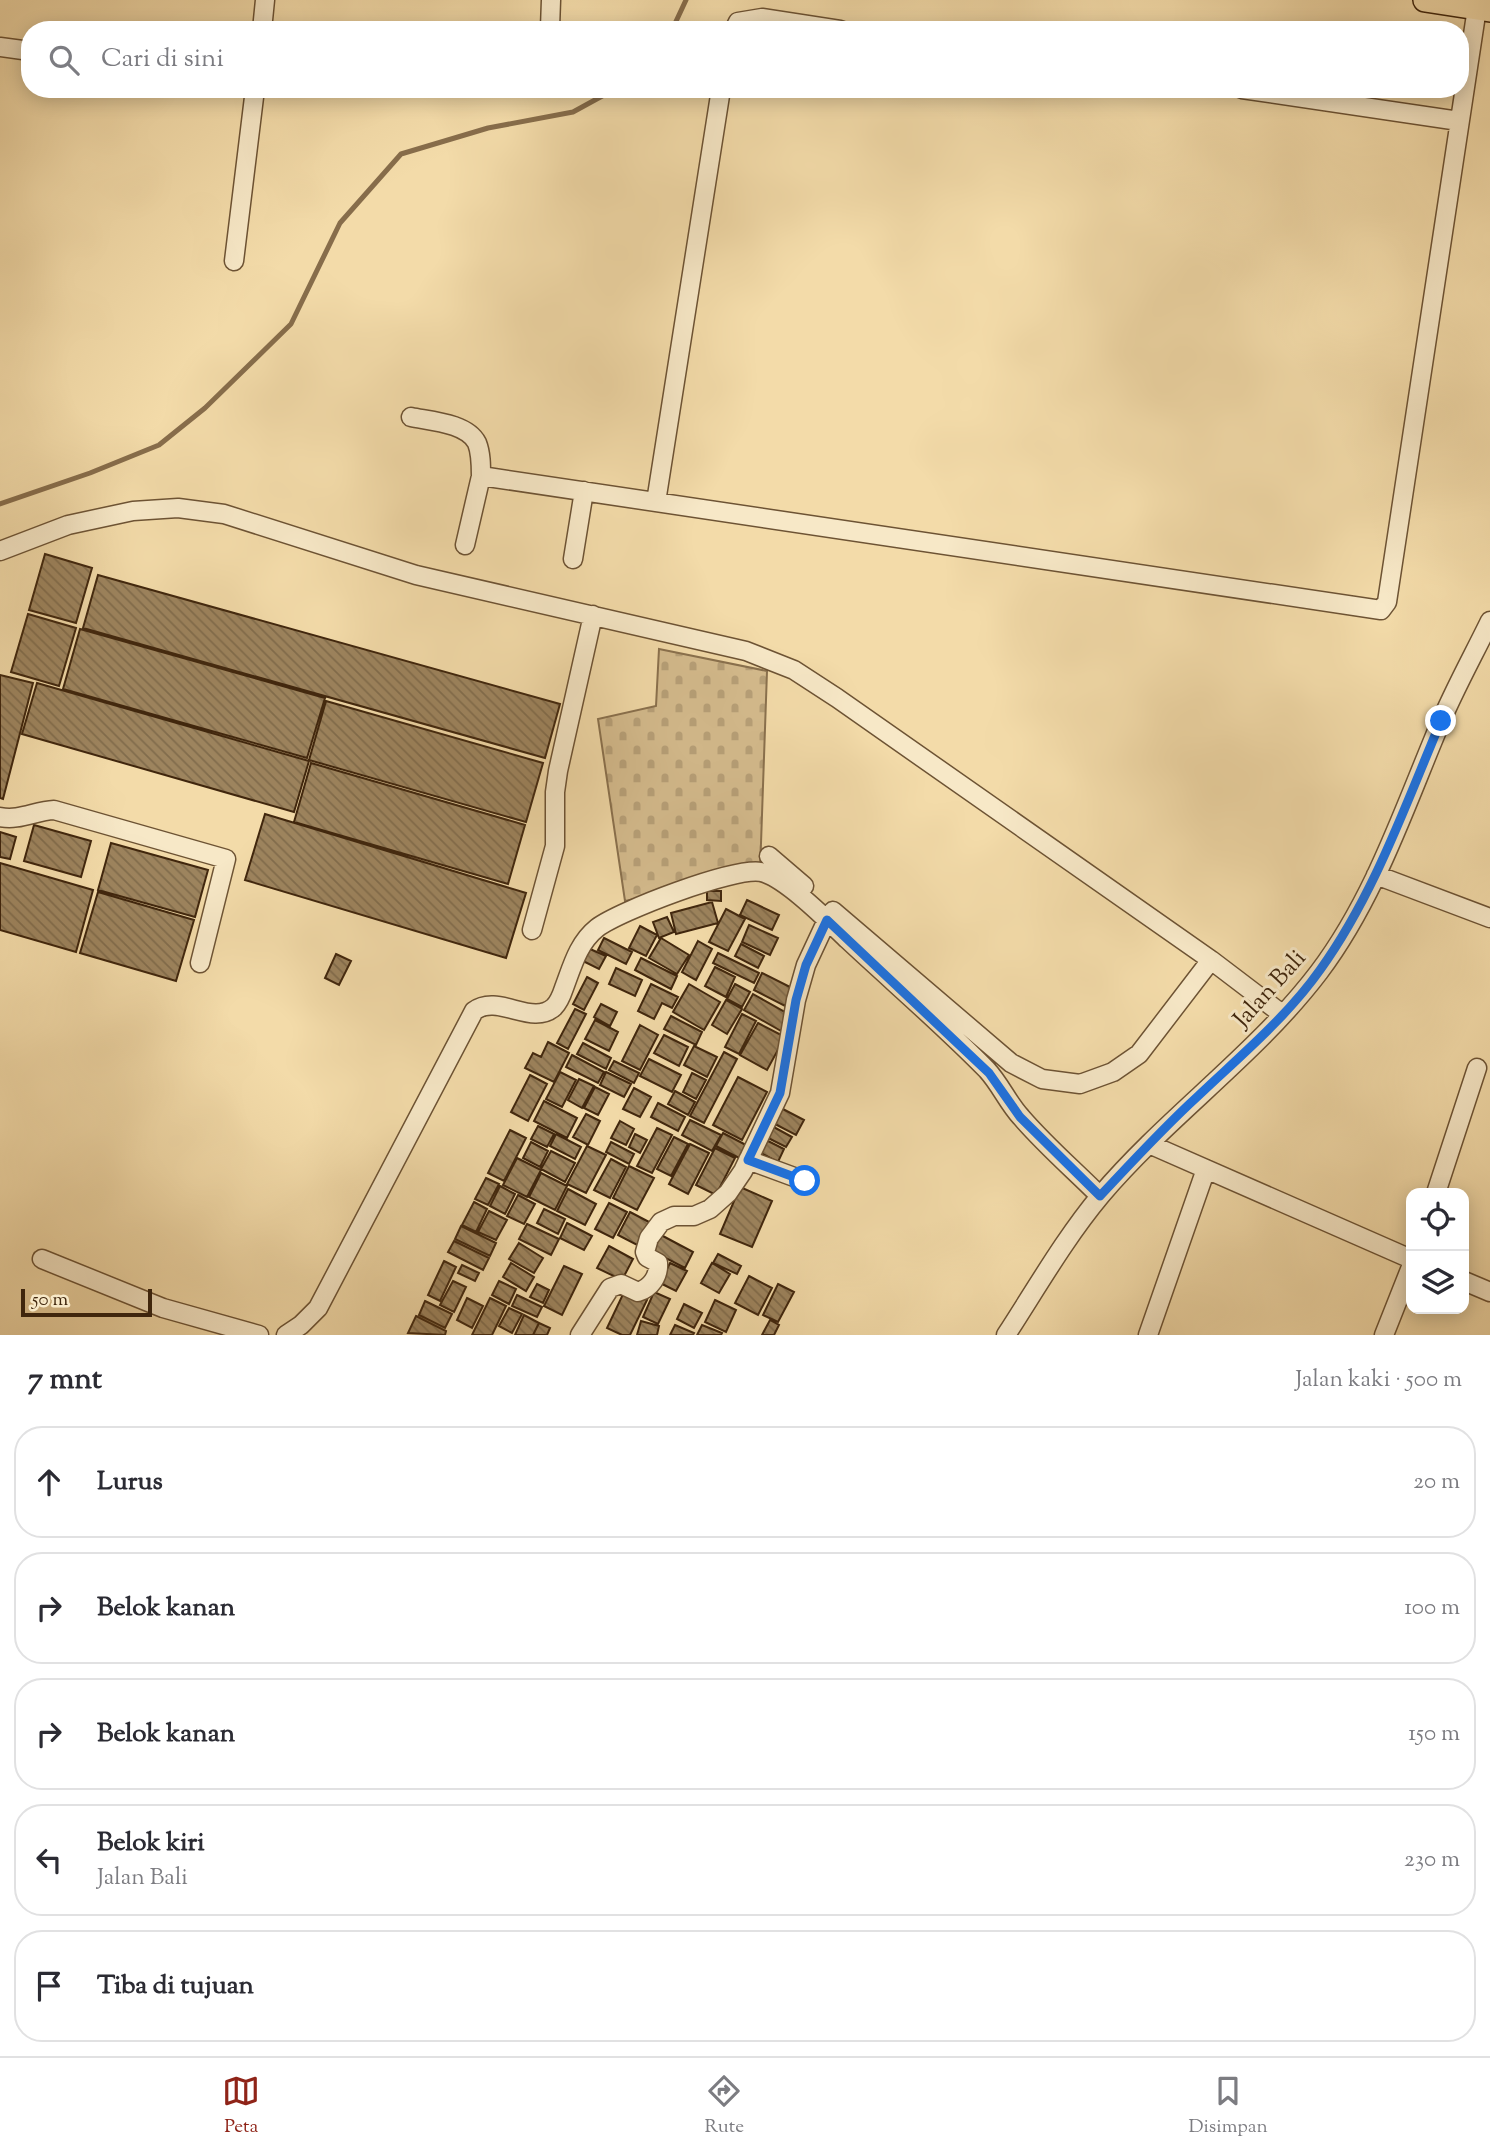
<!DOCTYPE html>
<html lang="id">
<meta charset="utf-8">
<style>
:root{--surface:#fff;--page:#f2f2f3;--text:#2b2b33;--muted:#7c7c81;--line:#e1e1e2;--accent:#8f2418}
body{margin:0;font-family:"Sorts Mill Goudy",serif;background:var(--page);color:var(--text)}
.controls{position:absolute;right:21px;bottom:21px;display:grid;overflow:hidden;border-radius:14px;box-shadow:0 4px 18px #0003}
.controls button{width:63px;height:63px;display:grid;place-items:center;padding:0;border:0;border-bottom:2px solid var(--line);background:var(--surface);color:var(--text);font:35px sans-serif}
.scale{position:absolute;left:21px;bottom:18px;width:131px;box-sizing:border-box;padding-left:7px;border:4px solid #40260d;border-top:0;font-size:19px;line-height:24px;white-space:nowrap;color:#40260d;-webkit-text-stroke:5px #f7e8c7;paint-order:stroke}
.stop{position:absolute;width:21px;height:21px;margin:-16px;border:5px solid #1a73e8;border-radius:50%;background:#fff}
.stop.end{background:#1a73e8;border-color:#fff;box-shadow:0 2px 7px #0008}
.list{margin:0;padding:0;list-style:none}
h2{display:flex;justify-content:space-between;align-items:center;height:91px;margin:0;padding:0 28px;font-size:30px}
h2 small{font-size:23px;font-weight:400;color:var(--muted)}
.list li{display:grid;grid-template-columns:46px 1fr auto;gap:21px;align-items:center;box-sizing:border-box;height:112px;margin:0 14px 14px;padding:0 14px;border:2px solid var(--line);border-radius:28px}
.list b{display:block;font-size:26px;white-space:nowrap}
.list p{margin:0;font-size:23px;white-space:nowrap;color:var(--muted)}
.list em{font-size:23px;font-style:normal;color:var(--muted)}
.icon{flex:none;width:38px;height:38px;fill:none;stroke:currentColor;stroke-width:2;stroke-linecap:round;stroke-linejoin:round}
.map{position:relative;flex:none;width:1490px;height:1335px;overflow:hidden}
.search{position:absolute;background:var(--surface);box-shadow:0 4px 18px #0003;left:21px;right:21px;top:21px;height:77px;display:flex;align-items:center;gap:18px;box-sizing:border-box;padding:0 24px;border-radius:28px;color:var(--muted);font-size:26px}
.sheet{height:721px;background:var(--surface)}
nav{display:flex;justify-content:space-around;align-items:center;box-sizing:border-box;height:98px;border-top:2px solid var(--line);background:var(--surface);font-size:19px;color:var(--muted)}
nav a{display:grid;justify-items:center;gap:4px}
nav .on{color:var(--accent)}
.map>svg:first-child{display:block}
.cemetery{fill:url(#cemetery-stones);stroke:#8a714e;stroke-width:2}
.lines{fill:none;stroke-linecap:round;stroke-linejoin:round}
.stream{stroke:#876d4b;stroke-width:5}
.building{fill:url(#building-back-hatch);stroke:#40260d;stroke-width:2}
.minor-casing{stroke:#6d5334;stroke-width:21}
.major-casing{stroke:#40260d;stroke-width:26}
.minor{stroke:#f7e8c7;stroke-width:18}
.major{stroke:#f3dba9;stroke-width:23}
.route{stroke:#1a73e8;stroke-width:9}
.labels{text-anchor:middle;stroke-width:6;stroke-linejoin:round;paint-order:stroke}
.street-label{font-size:24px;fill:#40260d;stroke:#f7e8c7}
</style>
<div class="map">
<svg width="1490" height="1335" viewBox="0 0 1490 1335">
<defs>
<pattern id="cemetery-stones" width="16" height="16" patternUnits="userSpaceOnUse" patternTransform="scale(1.75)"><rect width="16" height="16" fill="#d5bc8e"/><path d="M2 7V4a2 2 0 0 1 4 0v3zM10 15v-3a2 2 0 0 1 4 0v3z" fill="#b8a179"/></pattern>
<pattern id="building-back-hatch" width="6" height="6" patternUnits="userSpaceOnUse" patternTransform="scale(1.75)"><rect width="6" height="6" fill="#9d845e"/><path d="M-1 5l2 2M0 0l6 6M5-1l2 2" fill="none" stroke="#816c4c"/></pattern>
</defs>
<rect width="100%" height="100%" fill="#f3dba9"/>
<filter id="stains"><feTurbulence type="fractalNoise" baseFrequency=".00286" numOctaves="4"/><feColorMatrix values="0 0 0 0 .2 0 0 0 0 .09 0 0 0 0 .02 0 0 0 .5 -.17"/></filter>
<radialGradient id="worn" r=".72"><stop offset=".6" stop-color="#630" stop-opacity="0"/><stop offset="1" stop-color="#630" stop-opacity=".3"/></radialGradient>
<path class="cemetery" d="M 659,649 L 767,671 L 760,872 L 625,901 L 598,719 L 656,706 Z"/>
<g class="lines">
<path class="stream" d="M 672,30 L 686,0
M 0,504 L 90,473 L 159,445 L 205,408 L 291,324 L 340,223 L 401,154 L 488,128 L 573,112 L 615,89"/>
</g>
<path class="building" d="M 45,554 L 92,568 L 76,623 L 29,610 Z
M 98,575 L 560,704 L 545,758 L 83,628 Z
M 28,614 L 76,628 L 59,686 L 11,672 Z
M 80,629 L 325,698 L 307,758 L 63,689 Z
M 0,675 L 33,683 L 3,799 L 0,798 Z
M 37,683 L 309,761 L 294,812 L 22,734 Z
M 326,701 L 543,763 L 526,822 L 309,760 Z
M 311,763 L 525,825 L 508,884 L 294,822 Z
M 265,814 L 526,893 L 506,958 L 245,880 Z
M 34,825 L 91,841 L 81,877 L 24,861 Z
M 0,832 L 16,837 L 10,859 L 0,857 Z
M 111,843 L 208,870 L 195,917 L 98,890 Z
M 0,863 L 93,890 L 76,952 L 0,930 Z
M 707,891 L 721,891 L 721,901 L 707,900 Z
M 98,892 L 194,920 L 176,981 L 80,953 Z
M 747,900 L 779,915 L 772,930 L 740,915 Z
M 712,902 L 718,923 L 676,934 L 671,913 Z
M 726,909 L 745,919 L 728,951 L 709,942 Z
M 667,917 L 674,932 L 659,938 L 653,922 Z
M 749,925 L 778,938 L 770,955 L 742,942 Z
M 640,926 L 657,935 L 646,956 L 629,948 Z
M 604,938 L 632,952 L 626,964 L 598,950 Z
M 661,938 L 689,955 L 677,974 L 649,958 Z
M 698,941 L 712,949 L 696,980 L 682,972 Z
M 741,944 L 764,956 L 758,968 L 735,956 Z
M 590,949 L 606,956 L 599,969 L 583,961 Z
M 718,953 L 759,973 L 754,983 L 713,963 Z
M 336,954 L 351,961 L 339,985 L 325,978 Z
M 641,958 L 677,976 L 671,989 L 635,970 Z
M 715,967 L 735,977 L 726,997 L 705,986 Z
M 616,968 L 642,980 L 635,996 L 609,984 Z
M 762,973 L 794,989 L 785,1006 L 754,990 Z
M 587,977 L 598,983 L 584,1010 L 573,1004 Z
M 651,984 L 678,997 L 672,1008 L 662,1003 L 654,1019 L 638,1011 Z
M 689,984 L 720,1002 L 704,1030 L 673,1012 Z
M 735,984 L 750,992 L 742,1007 L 727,999 Z
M 753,994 L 790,1015 L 781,1031 L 744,1010 Z
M 726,1000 L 742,1009 L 727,1034 L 712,1025 Z
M 601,1004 L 617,1012 L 610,1026 L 594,1017 Z
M 575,1009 L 586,1014 L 568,1049 L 557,1043 Z
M 742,1014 L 756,1021 L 739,1054 L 725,1047 Z
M 671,1016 L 702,1032 L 696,1045 L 664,1029 Z
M 595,1020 L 618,1032 L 609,1051 L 585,1039 Z
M 758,1023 L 785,1037 L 767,1070 L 740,1055 Z
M 640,1025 L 658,1035 L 640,1070 L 622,1061 Z
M 664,1035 L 688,1047 L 679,1066 L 654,1053 Z
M 548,1042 L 569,1053 L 554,1082 L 525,1068 L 533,1053 L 541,1057 Z
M 583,1043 L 611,1058 L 606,1069 L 577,1054 Z
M 694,1046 L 717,1057 L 707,1077 L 684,1065 Z
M 724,1052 L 737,1059 L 704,1123 L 690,1116 Z
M 572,1055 L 604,1072 L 598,1083 L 566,1067 Z
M 649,1059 L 681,1075 L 672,1092 L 640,1076 Z
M 614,1061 L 639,1073 L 634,1083 L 609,1070 Z
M 560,1072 L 576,1080 L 562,1107 L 546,1099 Z
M 606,1072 L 631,1084 L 624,1097 L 600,1085 Z
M 692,1073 L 706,1080 L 696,1099 L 683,1092 Z
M 530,1075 L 547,1084 L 528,1121 L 511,1112 Z
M 738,1077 L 767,1092 L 742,1140 L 713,1125 Z
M 579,1079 L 594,1086 L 582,1108 L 568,1100 Z
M 595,1087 L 609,1094 L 598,1115 L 584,1108 Z
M 634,1088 L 651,1097 L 640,1117 L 623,1109 Z
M 675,1091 L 695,1102 L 688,1115 L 668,1104 Z
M 544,1101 L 577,1118 L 567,1138 L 534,1121 Z
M 658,1103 L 685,1117 L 678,1131 L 651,1117 Z
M 779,1107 L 804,1120 L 796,1135 L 771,1122 Z
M 586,1114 L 600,1121 L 588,1145 L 573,1137 Z
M 690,1120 L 721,1135 L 712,1151 L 682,1135 Z
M 620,1121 L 634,1129 L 626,1145 L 611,1138 Z
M 770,1125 L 792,1137 L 786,1147 L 764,1136 Z
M 538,1126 L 554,1134 L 547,1147 L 531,1139 Z
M 657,1128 L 672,1135 L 652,1173 L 637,1166 Z
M 510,1130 L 526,1138 L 504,1181 L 488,1173 Z
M 723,1133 L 746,1145 L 739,1158 L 716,1146 Z
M 556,1134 L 581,1147 L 575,1159 L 550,1146 Z
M 635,1134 L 647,1140 L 640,1153 L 629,1147 Z
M 674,1137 L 688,1144 L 671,1176 L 657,1169 Z
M 764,1139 L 784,1149 L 778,1162 L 757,1151 Z
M 531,1142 L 548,1151 L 540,1167 L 523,1158 Z
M 611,1142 L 634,1154 L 629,1164 L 606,1152 Z
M 690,1144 L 709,1153 L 688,1194 L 669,1184 Z
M 587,1146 L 606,1155 L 586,1193 L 567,1184 Z
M 715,1148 L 735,1158 L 716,1195 L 696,1185 Z
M 551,1151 L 575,1163 L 565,1182 L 541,1169 Z
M 517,1158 L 541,1170 L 527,1197 L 503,1185 Z
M 611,1159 L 626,1167 L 610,1198 L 594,1190 Z
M 629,1166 L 654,1178 L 637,1210 L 613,1198 Z
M 541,1173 L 567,1186 L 555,1210 L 529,1197 Z
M 486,1178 L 499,1184 L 488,1205 L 475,1199 Z
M 500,1186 L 515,1194 L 505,1214 L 490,1206 Z
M 740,1187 L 772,1201 L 752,1247 L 720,1234 Z
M 568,1189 L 596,1204 L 585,1225 L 557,1211 Z
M 518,1195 L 535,1204 L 524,1224 L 507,1216 Z
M 474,1202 L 487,1209 L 476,1232 L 462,1225 Z
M 609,1203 L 627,1212 L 613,1238 L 595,1229 Z
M 544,1209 L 565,1219 L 558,1234 L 537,1223 Z
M 489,1211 L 507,1220 L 496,1240 L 478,1232 Z
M 630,1212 L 651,1223 L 639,1246 L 618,1235 Z
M 567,1223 L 592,1236 L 584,1250 L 560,1238 Z
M 527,1224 L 559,1239 L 551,1255 L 519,1239 Z
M 461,1226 L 496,1243 L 490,1256 L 455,1239 Z
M 661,1235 L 693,1252 L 685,1268 L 652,1251 Z
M 454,1241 L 489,1258 L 483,1270 L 448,1252 Z
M 519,1243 L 543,1258 L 534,1273 L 509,1259 Z
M 609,1246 L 633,1259 L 622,1280 L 597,1268 Z
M 718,1254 L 741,1266 L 737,1274 L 713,1263 Z
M 444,1261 L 456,1267 L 440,1301 L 428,1295 Z
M 511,1263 L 534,1277 L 526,1291 L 503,1277 Z
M 670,1263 L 687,1271 L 676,1291 L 660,1283 Z
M 712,1263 L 730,1274 L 719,1293 L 701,1283 Z
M 462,1265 L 479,1273 L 475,1281 L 458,1273 Z
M 564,1266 L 582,1274 L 562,1315 L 544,1306 Z
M 749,1276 L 772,1288 L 758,1315 L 735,1303 Z
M 453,1281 L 466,1287 L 454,1312 L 440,1305 Z
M 499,1281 L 516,1289 L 509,1304 L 492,1295 Z
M 537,1284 L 549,1290 L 543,1303 L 530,1297 Z
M 778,1284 L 794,1292 L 778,1322 L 763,1315 Z
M 625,1290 L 647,1300 L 630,1335 L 622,1335 L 607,1328 Z
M 654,1292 L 670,1299 L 658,1324 L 643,1317 Z
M 517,1295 L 542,1307 L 537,1317 L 512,1306 Z
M 467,1298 L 483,1306 L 472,1328 L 457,1320 Z
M 490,1298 L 506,1306 L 492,1335 L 472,1335 Z
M 715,1300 L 736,1310 L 726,1332 L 705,1322 Z
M 425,1301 L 452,1314 L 445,1328 L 419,1315 Z
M 684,1304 L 702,1313 L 694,1328 L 677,1319 Z
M 509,1308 L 522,1314 L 512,1333 L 499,1326 Z
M 524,1315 L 539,1323 L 533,1335 L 515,1335 Z
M 416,1316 L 446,1331 L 445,1335 L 408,1333 Z
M 770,1320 L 779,1325 L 774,1335 L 762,1335 Z
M 641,1321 L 659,1326 L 657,1335 L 637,1335 Z
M 539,1323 L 550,1328 L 547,1335 L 533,1335 Z
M 675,1325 L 694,1333 L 693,1335 L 670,1335 Z
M 702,1325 L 722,1333 L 721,1335 L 697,1335 Z"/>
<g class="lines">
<defs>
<path id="minor" d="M 550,28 L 551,0
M 262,30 L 265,0
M 734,30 L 738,22 L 762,18 L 840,30
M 0,47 L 30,51
M 1242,89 L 1459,121
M 234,261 L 255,89
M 411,417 C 430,421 467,423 477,443 C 481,453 481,465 481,476 L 1381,610 L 1387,602 L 1477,8
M 656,502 L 721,89
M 465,545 L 481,476
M 0,551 L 68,525 L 133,511 L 178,508 L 224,514 L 416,575 L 746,651 L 794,670 L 837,698 L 1211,960
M 573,559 L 584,491
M 0,817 C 19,821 35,811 54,810 L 226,859 L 200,963
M 769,856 L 804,886
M 1376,875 L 1490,918
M 833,911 L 1011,1063 L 1042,1079 L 1080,1084 L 1113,1072 L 1139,1054 L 1211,960 L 1282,1014
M 532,930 L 555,846 L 555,792 L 558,771 L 593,615
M 1149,1144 L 1411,1259
M 748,1160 L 805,1181
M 1436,1193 L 1477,1068
M 42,1259 L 163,1308 L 259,1335
M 1464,1281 L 1490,1292
M 286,1335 L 301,1325 L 318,1308 L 474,1011 C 498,993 532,1027 554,1007 C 559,1002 562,994 564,988 C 572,967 578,943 597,928 C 619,911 734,867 761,872 C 785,877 829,922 848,940 C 894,983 943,1025 987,1070 C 1000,1084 1008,1103 1021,1117 C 1045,1145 1074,1170 1100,1196
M 580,1335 L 610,1288 L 621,1284 L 638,1292 C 651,1288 659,1276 658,1263 L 647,1257 L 645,1252 L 649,1238 L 661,1222 L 674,1216 L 694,1216 L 710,1209 L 728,1193 L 743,1171 L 780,1093 L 796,1000 L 806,965 L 827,920
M 1006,1335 C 1036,1289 1065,1238 1101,1195 C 1168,1116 1256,1055 1319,972 C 1374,899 1404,809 1439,726 C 1454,690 1473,656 1490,621
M 1148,1335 L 1206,1169
M 1384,1335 L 1411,1267"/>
<path id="major" d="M 1425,0 L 1490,10"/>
</defs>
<use href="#minor" class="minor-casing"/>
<use href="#major" class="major-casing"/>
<use href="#minor" class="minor"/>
<use href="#major" class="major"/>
</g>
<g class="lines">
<path class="route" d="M 805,1181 L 748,1160 L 780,1093 L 796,1000 L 806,965 L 827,920 L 989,1073 L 1020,1117 L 1100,1196 C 1132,1162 1163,1128 1197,1097 C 1239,1057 1286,1018 1320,970 C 1374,895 1405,806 1441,721"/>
</g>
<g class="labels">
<g class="street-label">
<text transform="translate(1269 988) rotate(-48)" y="8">Jalan Bali</text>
</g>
</g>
<rect width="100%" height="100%" filter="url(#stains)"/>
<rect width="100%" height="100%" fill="url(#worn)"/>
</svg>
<div class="controls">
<button><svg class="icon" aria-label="locate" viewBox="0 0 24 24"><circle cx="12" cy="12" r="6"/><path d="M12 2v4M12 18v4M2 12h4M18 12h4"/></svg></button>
<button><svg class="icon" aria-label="layers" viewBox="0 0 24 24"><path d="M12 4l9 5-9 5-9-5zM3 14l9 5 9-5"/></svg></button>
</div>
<div class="scale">50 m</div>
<div class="stop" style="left:805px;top:1181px"></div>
<div class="stop end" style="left:1441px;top:721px"></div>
<div class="search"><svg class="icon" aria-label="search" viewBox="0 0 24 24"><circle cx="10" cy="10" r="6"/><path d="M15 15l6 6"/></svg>Cari di sini</div>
</div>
<section class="sheet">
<h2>7 mnt<small>Jalan kaki · 500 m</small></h2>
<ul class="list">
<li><svg class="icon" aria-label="ahead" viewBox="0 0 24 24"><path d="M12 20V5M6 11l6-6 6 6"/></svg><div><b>Lurus</b></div><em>20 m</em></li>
<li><svg class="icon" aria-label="right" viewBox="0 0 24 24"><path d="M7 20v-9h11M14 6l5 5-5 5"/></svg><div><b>Belok kanan</b></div><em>100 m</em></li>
<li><svg class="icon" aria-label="right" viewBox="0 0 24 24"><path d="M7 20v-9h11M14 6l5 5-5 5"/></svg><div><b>Belok kanan</b></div><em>150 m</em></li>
<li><svg class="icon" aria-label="left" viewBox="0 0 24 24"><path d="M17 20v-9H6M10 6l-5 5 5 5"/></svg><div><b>Belok kiri</b><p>Jalan Bali</p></div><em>230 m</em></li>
<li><svg class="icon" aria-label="arrive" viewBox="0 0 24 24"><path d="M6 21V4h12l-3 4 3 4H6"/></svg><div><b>Tiba di tujuan</b></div></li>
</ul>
</section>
<nav>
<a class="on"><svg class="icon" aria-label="map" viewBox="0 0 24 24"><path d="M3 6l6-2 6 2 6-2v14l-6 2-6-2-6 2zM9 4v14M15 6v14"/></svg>Peta</a>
<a><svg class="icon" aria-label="directions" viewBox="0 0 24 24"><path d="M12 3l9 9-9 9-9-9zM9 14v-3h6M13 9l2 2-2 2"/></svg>Rute</a>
<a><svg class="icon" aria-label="saved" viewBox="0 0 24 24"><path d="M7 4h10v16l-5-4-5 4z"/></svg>Disimpan</a>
</nav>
